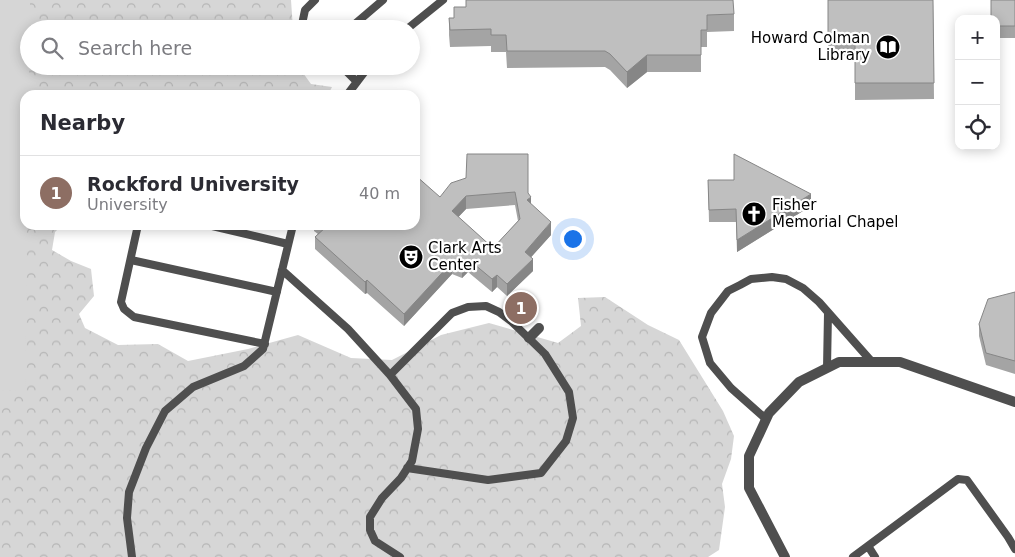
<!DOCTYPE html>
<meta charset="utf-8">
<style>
:root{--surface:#fff;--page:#f2f2f3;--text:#2b2b33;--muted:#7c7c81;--line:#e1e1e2;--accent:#b45309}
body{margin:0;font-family:"DejaVu Sans",sans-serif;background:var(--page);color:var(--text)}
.controls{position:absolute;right:15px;top:15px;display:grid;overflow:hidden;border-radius:10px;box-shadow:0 2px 12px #0003}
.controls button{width:45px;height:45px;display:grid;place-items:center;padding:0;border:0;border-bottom:1px solid var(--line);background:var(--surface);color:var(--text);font:25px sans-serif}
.you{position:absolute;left:572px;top:238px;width:18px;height:18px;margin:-12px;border:4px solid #fff;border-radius:50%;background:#1a73e8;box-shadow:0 0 0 8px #1a73e833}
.badge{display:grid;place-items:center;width:32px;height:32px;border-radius:50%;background:var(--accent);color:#fff;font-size:16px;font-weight:700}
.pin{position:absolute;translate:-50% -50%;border:2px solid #fff;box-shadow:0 1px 5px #0006}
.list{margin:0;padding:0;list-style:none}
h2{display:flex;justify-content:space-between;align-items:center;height:65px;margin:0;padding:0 20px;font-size:21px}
h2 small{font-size:16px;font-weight:400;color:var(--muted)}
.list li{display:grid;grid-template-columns:32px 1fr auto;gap:15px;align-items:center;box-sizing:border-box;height:75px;padding:0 20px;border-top:1px solid var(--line)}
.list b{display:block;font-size:19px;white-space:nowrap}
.list p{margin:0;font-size:16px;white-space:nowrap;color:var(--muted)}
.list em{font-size:16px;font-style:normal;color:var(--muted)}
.icon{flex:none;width:28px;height:28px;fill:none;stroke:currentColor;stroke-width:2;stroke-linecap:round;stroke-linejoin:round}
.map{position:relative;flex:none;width:1015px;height:557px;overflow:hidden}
.search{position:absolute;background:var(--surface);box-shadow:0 2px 12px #0003;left:20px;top:20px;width:400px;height:55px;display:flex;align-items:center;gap:12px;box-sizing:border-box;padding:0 18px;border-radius:28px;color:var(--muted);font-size:19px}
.panel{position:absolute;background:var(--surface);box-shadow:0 2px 12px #0003;left:20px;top:90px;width:400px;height:140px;border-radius:15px}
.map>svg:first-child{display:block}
.forest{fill:url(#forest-crowns)}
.green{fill:#d6d6d6}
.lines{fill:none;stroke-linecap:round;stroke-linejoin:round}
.service{stroke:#4f4f4f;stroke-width:8}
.minor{stroke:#4f4f4f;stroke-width:10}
.wall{fill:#a4a4a4;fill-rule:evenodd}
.shaded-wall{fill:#868686}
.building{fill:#bfbfbf;stroke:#868686;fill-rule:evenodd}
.labels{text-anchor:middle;stroke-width:4.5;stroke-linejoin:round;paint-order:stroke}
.poi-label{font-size:15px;fill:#000;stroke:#fff;text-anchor:start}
</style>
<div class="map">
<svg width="1015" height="557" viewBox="0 0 1015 557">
<defs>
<pattern id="forest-crowns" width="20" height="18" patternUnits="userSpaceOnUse" patternTransform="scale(1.25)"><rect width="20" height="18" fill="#d6d6d6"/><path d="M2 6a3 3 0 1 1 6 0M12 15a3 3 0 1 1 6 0" fill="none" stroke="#b6b6b6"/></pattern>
</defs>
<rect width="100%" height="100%" fill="#fff"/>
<path class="forest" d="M 0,0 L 291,0 L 293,29 L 29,29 L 29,66 L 298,66 L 311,84 L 332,87 L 328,95 L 25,95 L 25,225 L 62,225 L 55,232 L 52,250 L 71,261 L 91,269 L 94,296 L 79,314 L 85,328 L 118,345 L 158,344 L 188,361 L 248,349 L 298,335 L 351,358 L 392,360 L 441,335 L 489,323 L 558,343 L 581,326 L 578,298 L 605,297 L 648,325 L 679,340 L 723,411 L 734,436 L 731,459 L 722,484 L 725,507 L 719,550 L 708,557 L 0,557 Z"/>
<path class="green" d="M 0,0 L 30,0 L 30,29 L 29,29 L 29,95 L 25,95 L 25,225 L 27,225 L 25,390 L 0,391 Z"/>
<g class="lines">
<path class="service" d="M 301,29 L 305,10 L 315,0
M 349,29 L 383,0
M 407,29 L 443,0
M 341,66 L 357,82
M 347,95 L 369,66
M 138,225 L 121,302 L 124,309 L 134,317 L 265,344
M 208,225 L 288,244
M 131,260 L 277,292
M 282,270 L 348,329 L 390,375 L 416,409 L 418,429 L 412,461 L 401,478 L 382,498 L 370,517 L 370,530 L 375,541 L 400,557
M 827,368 L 828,313
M 390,375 L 452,313 L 468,307 L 486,306 L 499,312 L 511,321 L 545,354 L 569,392 L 573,418 L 566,441 L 541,473 L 488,480 L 407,468
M 766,419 L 731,388 L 710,363 L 702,337 L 711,313 L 728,291 L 740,285 L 751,279 L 772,277 L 786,279 L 803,288 L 819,302 L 872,362
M 868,546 L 875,557
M 132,557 L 127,518 L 129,492 L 146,448 L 165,411 L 193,387 L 244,366 L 263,349 L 293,225
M 853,557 L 958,479 L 967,480 L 1008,537 L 1015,549"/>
<path class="minor" d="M 529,338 L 539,328
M 785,557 L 749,488 L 749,456 L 769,413 L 799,382 L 839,362 L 900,362 L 1015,402"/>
</g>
<path class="wall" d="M 828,0 L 933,0 L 934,99 L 855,100 L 855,59 L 848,59 L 848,56 L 839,56 L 839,51 L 828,51 Z
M 1015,0 L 1015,38 L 996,38 L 996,19 Z
M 734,14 L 734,31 L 707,32 L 707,47 L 701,47 L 701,72 L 647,72 L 627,88 L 610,70 L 605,67 L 507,68 L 506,52 L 491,52 L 491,46 L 450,47 L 449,35 L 449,18 L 454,18 Z
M 528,154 L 528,193 L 531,204 L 551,235 L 531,257 L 533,271 L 507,296 L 497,287 L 492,292 L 468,272 L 462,278 L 452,274 L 404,326 L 367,293 L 365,294 L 315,249 L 315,237 L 318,234 L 314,231 L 314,225 L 415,225 L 440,197 ZM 515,205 L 518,221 L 493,248 L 458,217 L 466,209 Z
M 708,180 L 811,206 L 737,252 L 736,222 L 709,222 Z
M 1015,292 L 1015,374 L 986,365 L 979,336 L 979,324 Z"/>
<path class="shaded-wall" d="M 647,55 L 647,72 L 627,88 L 627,72 Z
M 811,194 L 811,206 L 737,252 L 737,240 Z
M 466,196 L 466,209 L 452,224 L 452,211 Z
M 531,197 L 531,209 L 527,200 Z
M 551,222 L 551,235 L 525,264 L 525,252 Z
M 468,259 L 468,272 L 462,278 L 462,266 Z
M 533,259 L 533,271 L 507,296 L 507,284 Z
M 452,262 L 452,274 L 404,326 L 404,314 Z
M 497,275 L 497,287 L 492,292 L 492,279 Z
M 367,280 L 367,293 L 365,294 L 365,282 Z"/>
<path class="building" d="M 466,0 L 733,0 L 734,14 L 707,15 L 707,30 L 701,30 L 701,55 L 647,55 L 627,72 L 610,54 L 605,51 L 507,51 L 506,35 L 491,35 L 491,29 L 450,30 L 449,18 L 454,18 L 454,7 L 466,7 Z
M 828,0 L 933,0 L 934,83 L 855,83 L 855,42 L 848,42 L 848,39 L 839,39 L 839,34 L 828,35 Z
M 991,0 L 1015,0 L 1015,26 L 996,26 L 996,19 L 991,19 Z
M 467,154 L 528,154 L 528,193 L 531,197 L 527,200 L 551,222 L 525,252 L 533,259 L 507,284 L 497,275 L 492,279 L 468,259 L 462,266 L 452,262 L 404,314 L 367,280 L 365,282 L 315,237 L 326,227 L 323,225 L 415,225 L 415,175 L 440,197 L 451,183 L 466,178 ZM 515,192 L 520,219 L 493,248 L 452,211 L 466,196 Z
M 734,154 L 811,194 L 737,240 L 736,209 L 709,210 L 708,180 L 734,180 Z
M 1015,292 L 1015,361 L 986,353 L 979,324 L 988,299 Z"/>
<defs>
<symbol id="library-disc" viewBox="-11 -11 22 22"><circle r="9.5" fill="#000" stroke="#fff"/><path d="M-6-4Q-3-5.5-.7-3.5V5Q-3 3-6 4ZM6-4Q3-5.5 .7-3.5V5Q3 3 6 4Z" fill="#fff"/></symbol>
<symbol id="church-disc" viewBox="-11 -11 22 22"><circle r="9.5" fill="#000" stroke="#fff"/><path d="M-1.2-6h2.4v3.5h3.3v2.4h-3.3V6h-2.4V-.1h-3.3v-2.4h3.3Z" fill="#fff"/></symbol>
<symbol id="theatre-disc" viewBox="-11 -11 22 22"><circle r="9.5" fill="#000" stroke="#fff"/><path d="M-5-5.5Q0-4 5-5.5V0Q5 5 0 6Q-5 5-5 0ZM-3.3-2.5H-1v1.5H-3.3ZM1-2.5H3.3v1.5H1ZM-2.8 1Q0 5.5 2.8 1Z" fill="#fff"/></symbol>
</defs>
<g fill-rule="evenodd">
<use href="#library-disc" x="874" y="33" width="28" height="28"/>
<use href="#church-disc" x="740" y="200" width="28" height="28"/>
<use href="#theatre-disc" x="397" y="243" width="28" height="28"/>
</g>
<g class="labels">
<g class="poi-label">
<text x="870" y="43" text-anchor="end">Howard Colman<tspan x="870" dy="17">Library</tspan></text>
<text x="772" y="210">Fisher<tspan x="772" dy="17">Memorial Chapel</tspan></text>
<text x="428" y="253">Clark Arts<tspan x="428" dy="17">Center</tspan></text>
</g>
</g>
</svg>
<div class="controls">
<button>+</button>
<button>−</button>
<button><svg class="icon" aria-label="locate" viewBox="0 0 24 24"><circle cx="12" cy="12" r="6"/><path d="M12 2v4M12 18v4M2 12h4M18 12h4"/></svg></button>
</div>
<div class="you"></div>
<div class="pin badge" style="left:521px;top:308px;background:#8d6e63">1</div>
<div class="search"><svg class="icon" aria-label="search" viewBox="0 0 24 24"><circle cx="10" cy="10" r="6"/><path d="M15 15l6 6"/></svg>Search here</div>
<section class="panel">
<h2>Nearby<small></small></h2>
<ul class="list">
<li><span class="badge" style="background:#8d6e63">1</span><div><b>Rockford University</b><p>University</p></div><em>40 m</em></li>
</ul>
</section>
</div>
